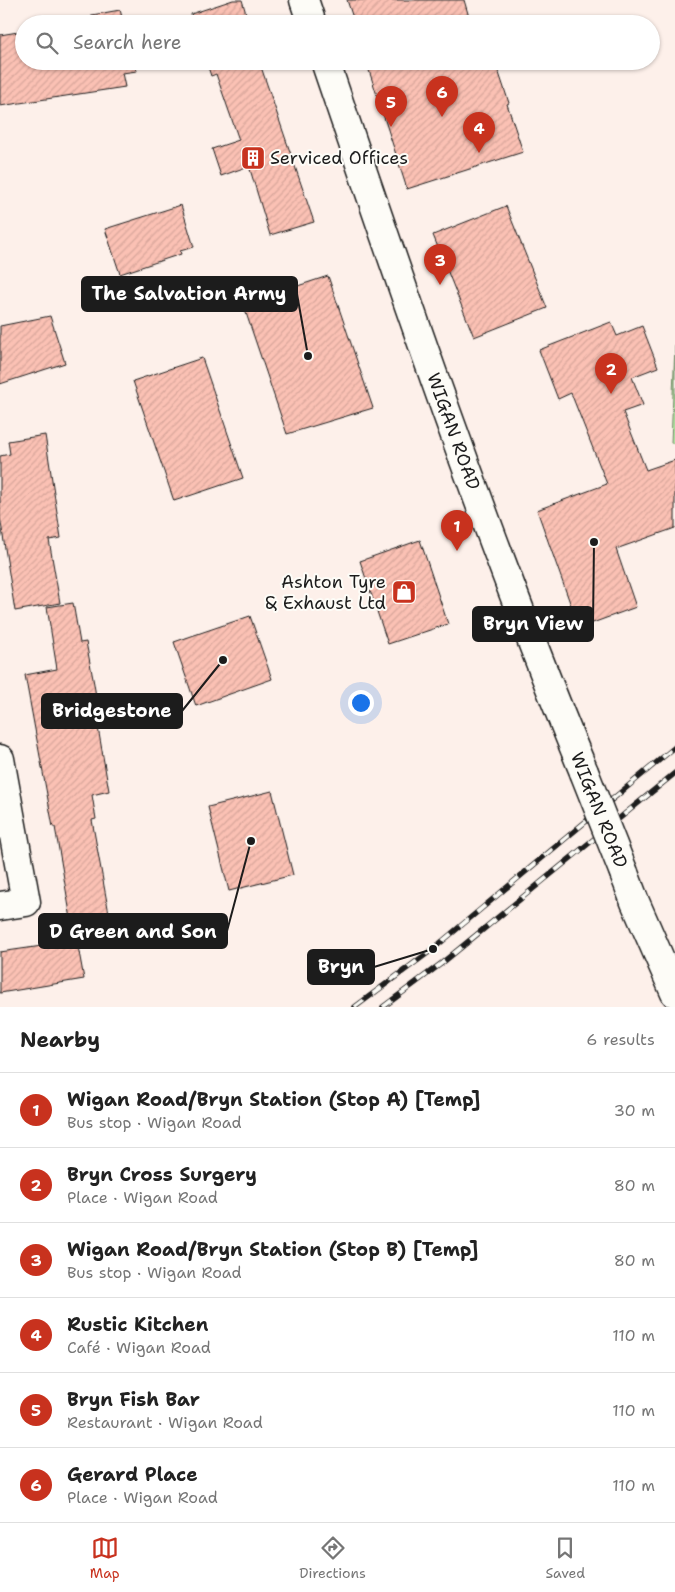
<!DOCTYPE html>
<meta charset="utf-8">
<style>
:root{--surface:#fff;--page:#f6f6f6;--text:#222;--muted:#767676;--line:#e0e0e0;--accent:#c8321e}
body{margin:0;font-family:"Shantell Sans",sans-serif;background:var(--page);color:var(--text)}
.you{position:absolute;left:360px;top:702px;width:18px;height:18px;margin:-12px;border:4px solid #fff;border-radius:50%;background:#1a73e8;box-shadow:0 0 0 8px #1a73e833}
.badge{display:grid;place-items:center;width:32px;height:32px;border-radius:50%;background:var(--accent);color:#fff;font-size:16px;font-weight:700}
.pin{position:absolute;translate:-50% -41px;filter:drop-shadow(0 1px 2px #0008)}
.pin::after{content:'';position:absolute;top:26px;width:18px;height:15px;background:inherit;clip-path:polygon(0 0,100% 0,50% 100%)}
.list{margin:0;padding:0;list-style:none}
h2{display:flex;justify-content:space-between;align-items:center;height:65px;margin:0;padding:0 20px;font-size:21px}
h2 small{font-size:16px;font-weight:400;color:var(--muted)}
.list li{display:grid;grid-template-columns:32px 1fr auto;gap:15px;align-items:center;box-sizing:border-box;height:75px;padding:0 20px;border-top:1px solid var(--line)}
.list b{display:block;font-size:19px;white-space:nowrap}
.list p{margin:0;font-size:16px;white-space:nowrap;color:var(--muted)}
.list em{font-size:16px;font-style:normal;color:var(--muted)}
.icon{flex:none;width:28px;height:28px;fill:none;stroke:currentColor;stroke-width:2;stroke-linecap:round;stroke-linejoin:round}
.map{position:relative;flex:none;width:675px;height:1007px;overflow:hidden}
.search{position:absolute;background:var(--surface);box-shadow:0 1px 4px #0004;left:15px;right:15px;top:15px;height:55px;display:flex;align-items:center;gap:12px;box-sizing:border-box;padding:0 18px;border-radius:28px;color:var(--muted);font-size:19px}
.sheet{height:515px;background:var(--surface)}
nav{display:flex;justify-content:space-around;align-items:center;box-sizing:border-box;height:70px;border-top:1px solid var(--line);background:var(--surface);font-size:14px;color:var(--muted)}
nav a{display:grid;justify-items:center;gap:2px}
nav .on{color:var(--accent)}
.map>svg:first-child{display:block}
.park{fill:#b9e8a6;stroke:#6a8261}
.building{fill:url(#building-hatch);stroke:#1c1c1c}
.lines{fill:none;stroke-linecap:round;stroke-linejoin:round}
.minor-casing{stroke:#1c1c1c;stroke-width:31}
.major-casing{stroke:#1c1c1c;stroke-width:31}
.minor{stroke:#fdfcf7;stroke-width:28}
.major{stroke:#fdfcf7;stroke-width:28}
.rail-casing{stroke:#1c1c1c;stroke-width:5.5}
.rail{stroke:#fdfcf7;stroke-width:4;stroke-dasharray:11;stroke-linecap:butt}
.major-bridge-casing{stroke:#1c1c1c;stroke-width:31;stroke-linecap:butt}
.major-bridge{stroke:#fdfcf7;stroke-width:28}
.labels{text-anchor:middle;stroke-width:4;stroke-linejoin:round;paint-order:stroke}
.poi-label{font-size:18px;fill:#1c1c1c;stroke:#fdfcf7;text-anchor:start}
.street-label{font-size:18px;fill:#1c1c1c;stroke:#fdfcf7}
.leader{fill:none;stroke:#1c1c1c;stroke-width:2}
.callout-dot{fill:#1c1c1c;stroke:#fdfcf7;stroke-width:2}
.callout{fill:#1c1c1c;stroke:#1c1c1c;stroke-width:2}
.callout-label{font-size:19px;text-anchor:middle;font-weight:bold;fill:#fff}
</style>
<div class="map">
<svg width="675" height="1007" viewBox="0 0 675 1007">
<defs>
<pattern id="building-hatch" width="6" height="6" patternUnits="userSpaceOnUse" patternTransform="scale(1.25)"><rect width="6" height="6" fill="#fbc1b4"/><path d="M-1 1l2-2M0 6l6-6M5 7l2-2" fill="none" stroke="#d7a59a"/></pattern>
</defs>
<rect width="100%" height="100%" fill="#fdf0ea"/>
<filter id="ink" filterUnits="userSpaceOnUse"><feTurbulence type="fractalNoise" baseFrequency=".02" numOctaves="2"/><feDisplacementMap in="SourceGraphic" scale="10" xChannelSelector="R" yChannelSelector="G"/><feConvolveMatrix kernelMatrix="1 2 1 2 8 2 1 2 1" color-interpolation-filters="sRGB"/></filter>
<g filter="url(#ink)">
<path class="park" d="M 675,345 L 675,444 L 671,443 Z"/>
<path class="building" d="M 233,0 L 242,0 L 247,17 L 253,15 L 256,24 L 194,24 L 191,14 Z
M 347,0 L 464,0 L 471,24 L 355,24 Z
M 120,10 L 124,24 L 69,24 L 93,20 L 92,15 Z
M 24,31 L 24,61 L 134,61 L 137,71 L 122,73 L 125,87 L 0,106 L 0,35 Z
M 206,61 L 259,61 L 314,222 L 270,235 L 249,166 L 221,176 L 212,149 L 239,140 L 216,74 L 211,76 Z
M 366,61 L 495,61 L 509,103 L 507,104 L 523,152 L 407,189 Z
M 181,205 L 194,247 L 180,251 L 181,254 L 120,274 L 105,229 Z
M 506,206 L 547,308 L 474,337 L 433,235 Z
M 328,276 L 373,408 L 287,434 L 243,304 Z
M 50,316 L 65,363 L 0,384 L 0,326 Z
M 611,322 L 617,336 L 642,326 L 658,367 L 632,377 L 643,405 L 623,412 L 646,470 L 675,460 L 675,528 L 616,549 L 636,607 L 579,628 L 537,510 L 607,484 L 571,393 L 558,399 L 539,350 Z
M 202,358 L 243,478 L 174,501 L 133,381 Z
M 45,435 L 61,538 L 49,540 L 60,603 L 15,611 L 0,517 L 0,456 L 10,454 L 8,441 Z
M 420,540 L 448,624 L 388,644 L 360,561 Z
M 73,603 L 80,643 L 86,642 L 94,684 L 99,715 L 96,716 L 109,791 L 92,795 L 96,819 L 92,820 L 112,930 L 74,936 L 55,827 L 53,827 L 25,675 L 57,669 L 47,607 Z
M 250,616 L 272,679 L 196,706 L 174,642 Z
M 272,791 L 293,875 L 229,891 L 208,807 Z
M 77,941 L 84,979 L 0,993 L 0,952 Z"/>
<g class="lines">
<defs>
<path id="minor" d="M 0,759 L 26,902 L 0,906"/>
<g id="major">
<path d="M 304,0 L 312,24"/>
<path id="s1" d="M 325,61 C 406,300 488,539 584,772"/>
<path d="M 624,873 L 635,902 L 675,993"/>
</g>
</defs>
<use href="#minor" class="minor-casing"/>
<use href="#major" class="major-casing"/>
<use href="#minor" class="minor"/>
<use href="#major" class="major"/>
<defs>
<path id="rail" d="M 355,1007 L 433,949 L 675,747
M 383,1007 L 442,963 L 675,773"/>
</defs>
<use href="#rail" class="rail-casing"/>
<use href="#rail" class="rail"/>
<defs>
<path id="major-bridge" d="M 584,772 L 624,873"/>
</defs>
<use href="#major-bridge" class="major-bridge-casing"/>
<use href="#major-bridge" class="major-bridge"/>
</g>
</g>
<defs>
<symbol id="building-square" viewBox="-11 -11 22 22"><rect x="-9" y="-9" width="18" height="18" rx="4" fill="#c8321e" stroke="#fdfcf7"/><path d="M-4-6H4V6H1V3H-1V6H-4ZM-2.5-4.3h1.7v1.8h-1.7ZM.8-4.3h1.7v1.8H.8ZM-2.5-1h1.7V.8h-1.7ZM.8-1h1.7V.8H.8Z" fill="#fff"/></symbol>
<symbol id="shop-square" viewBox="-11 -11 22 22"><rect x="-9" y="-9" width="18" height="18" rx="4" fill="#c8321e" stroke="#fdfcf7"/><path d="M-5-2.5h2.3a2.7 3.5 0 0 1 5.4 0H5L5.5 6h-11ZM-1.5-2.5h3a1.5 2.3 0 0 0-3 0Z" fill="#fff"/></symbol>
</defs>
<g fill-rule="evenodd">
<use href="#building-square" x="239" y="144" width="28" height="28"/>
<use href="#shop-square" x="390" y="578" width="28" height="28"/>
</g>
<g class="labels">
<g class="poi-label">
<text x="270" y="164">Serviced Offices</text>
<text x="386" y="588" text-anchor="end">Ashton Tyre<tspan x="386" dy="21">&amp; Exhaust Ltd</tspan></text>
</g>
<g class="street-label">
<text dy="6" stroke="none"><textPath href="#s1" startOffset="392">WIGAN ROAD</textPath></text>
<text transform="translate(599 810) rotate(68)" y="6">WIGAN ROAD</text>
</g>
</g>
<path class="leader" d="M308 356L297 294M594 542L593 624M223 660L182 711M251 841L227 931M433 949L374 967"/>
<g class="callout-dot">
<circle cx="308" cy="356" r="5"/>
<circle cx="594" cy="542" r="5"/>
<circle cx="223" cy="660" r="5"/>
<circle cx="251" cy="841" r="5"/>
<circle cx="433" cy="949" r="5"/>
</g>
<g class="callout">
<rect x="82" y="277" width="215" height="34" rx="5"/>
<rect x="473" y="607" width="120" height="34" rx="5"/>
<rect x="42" y="694" width="140" height="34" rx="5"/>
<rect x="39" y="914" width="188" height="34" rx="5"/>
<rect x="308" y="950" width="66" height="34" rx="5"/>
</g>
<g class="callout-label">
<text x="189" y="300">The Salvation Army</text>
<text x="533" y="630">Bryn View</text>
<text x="112" y="717">Bridgestone</text>
<text x="133" y="938">D Green and Son</text>
<text x="341" y="973">Bryn</text>
</g>
</svg>
<div class="you"></div>
<div class="pin badge" style="left:457px;top:551px">1</div>
<div class="pin badge" style="left:611px;top:394px">2</div>
<div class="pin badge" style="left:440px;top:285px">3</div>
<div class="pin badge" style="left:479px;top:153px">4</div>
<div class="pin badge" style="left:391px;top:127px">5</div>
<div class="pin badge" style="left:442px;top:117px">6</div>
<div class="search"><svg class="icon" aria-label="search" viewBox="0 0 24 24"><circle cx="10" cy="10" r="6"/><path d="M15 15l6 6"/></svg>Search here</div>
</div>
<section class="sheet">
<h2>Nearby<small>6 results</small></h2>
<ul class="list">
<li><span class="badge">1</span><div><b>Wigan Road/Bryn Station (Stop A) [Temp]</b><p>Bus stop · Wigan Road</p></div><em>30 m</em></li>
<li><span class="badge">2</span><div><b>Bryn Cross Surgery</b><p>Place · Wigan Road</p></div><em>80 m</em></li>
<li><span class="badge">3</span><div><b>Wigan Road/Bryn Station (Stop B) [Temp]</b><p>Bus stop · Wigan Road</p></div><em>80 m</em></li>
<li><span class="badge">4</span><div><b>Rustic Kitchen</b><p>Café · Wigan Road</p></div><em>110 m</em></li>
<li><span class="badge">5</span><div><b>Bryn Fish Bar</b><p>Restaurant · Wigan Road</p></div><em>110 m</em></li>
<li><span class="badge">6</span><div><b>Gerard Place</b><p>Place · Wigan Road</p></div><em>110 m</em></li>
</ul>
</section>
<nav>
<a class="on"><svg class="icon" aria-label="map" viewBox="0 0 24 24"><path d="M3 6l6-2 6 2 6-2v14l-6 2-6-2-6 2zM9 4v14M15 6v14"/></svg>Map</a>
<a><svg class="icon" aria-label="directions" viewBox="0 0 24 24"><path d="M12 3l9 9-9 9-9-9zM9 14v-3h6M13 9l2 2-2 2"/></svg>Directions</a>
<a><svg class="icon" aria-label="saved" viewBox="0 0 24 24"><path d="M7 4h10v16l-5-4-5 4z"/></svg>Saved</a>
</nav>
